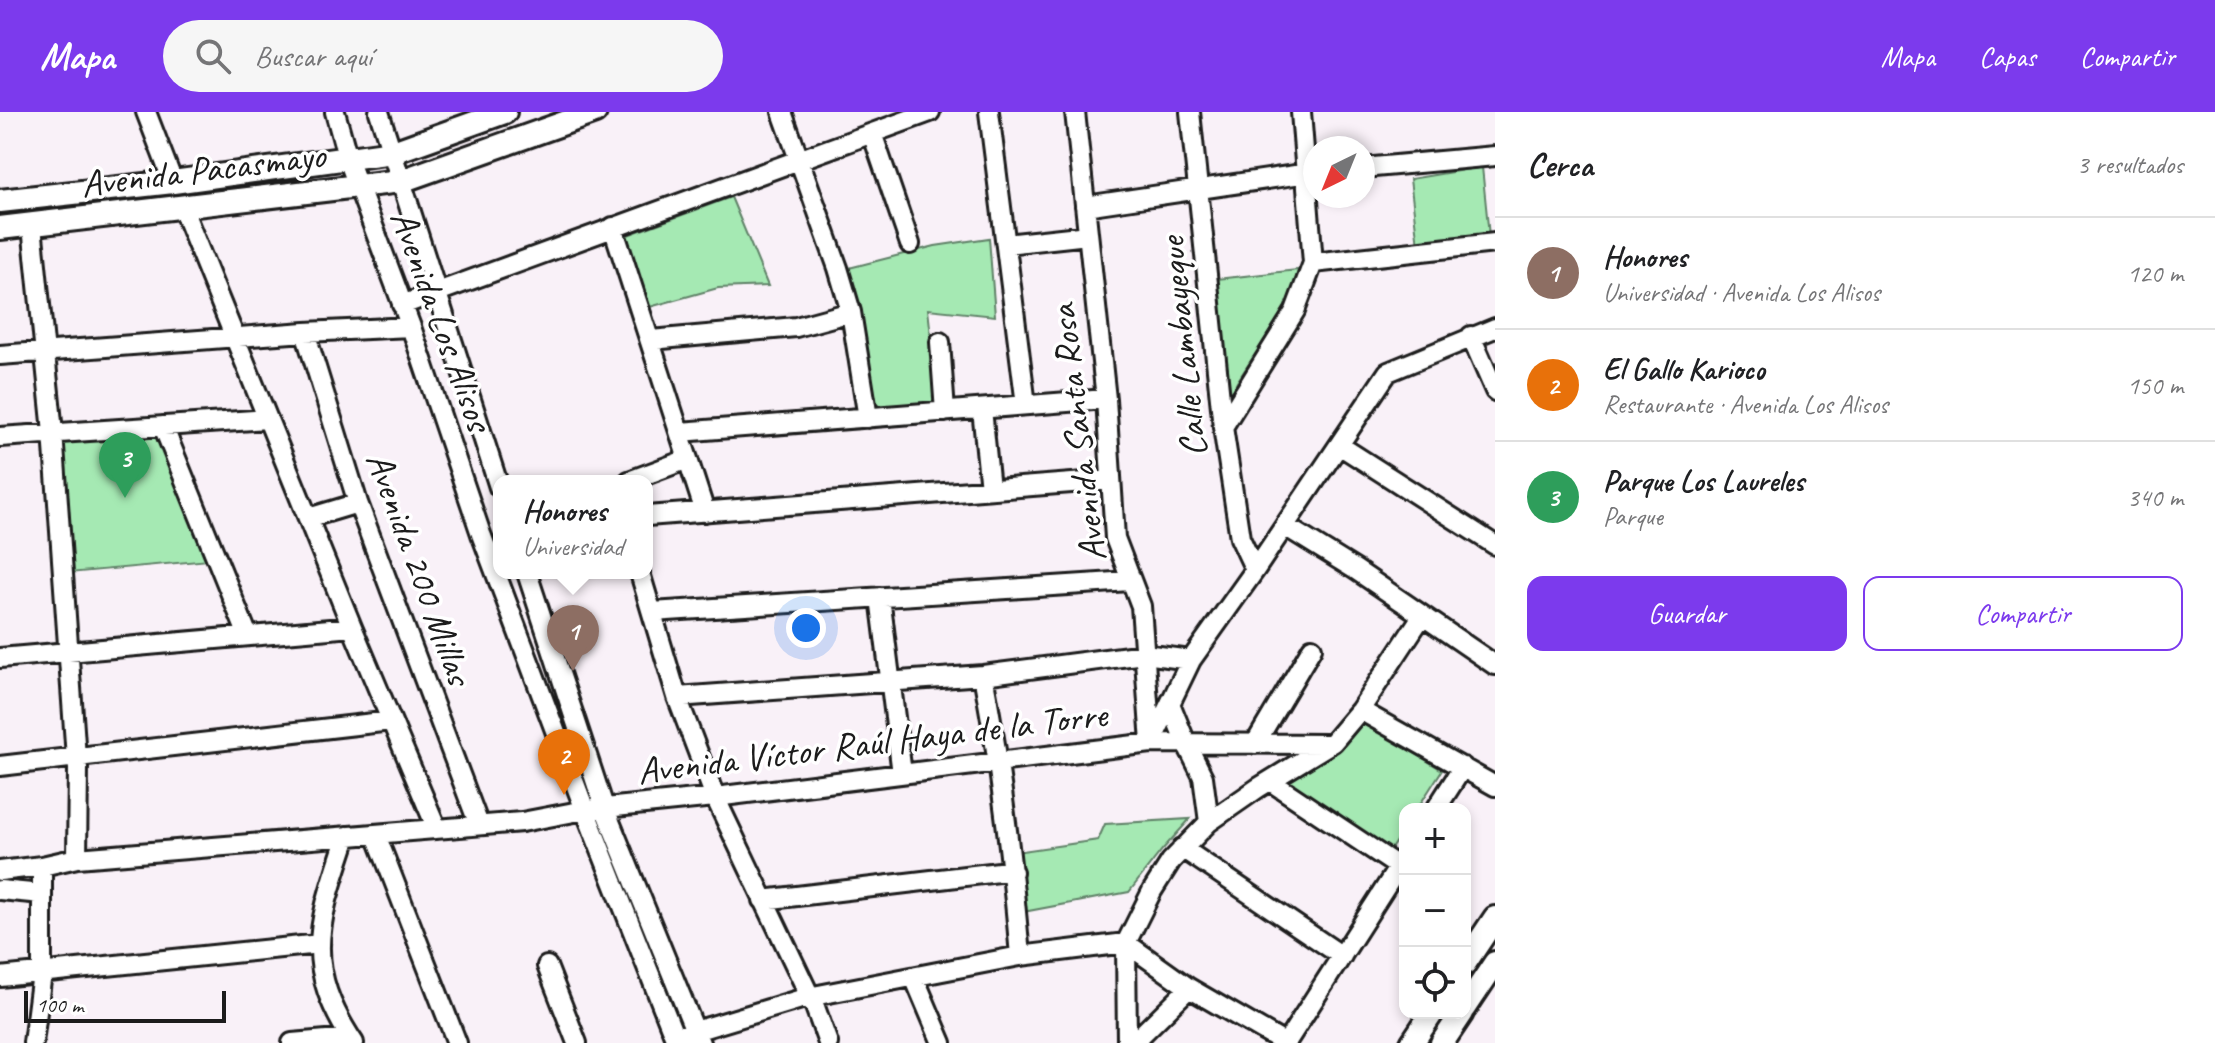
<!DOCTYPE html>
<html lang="es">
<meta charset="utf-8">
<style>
:root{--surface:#fff;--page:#f6f6f6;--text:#202124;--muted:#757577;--line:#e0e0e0;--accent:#7c3aed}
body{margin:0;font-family:Caveat,sans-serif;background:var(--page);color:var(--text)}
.controls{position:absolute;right:24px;bottom:24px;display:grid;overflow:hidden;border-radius:16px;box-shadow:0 4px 12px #0003}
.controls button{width:72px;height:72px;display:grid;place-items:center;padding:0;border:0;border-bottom:2px solid var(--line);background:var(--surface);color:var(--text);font:40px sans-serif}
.compass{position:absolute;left:1303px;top:24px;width:72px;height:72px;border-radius:50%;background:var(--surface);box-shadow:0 4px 12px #0003;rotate:223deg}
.scale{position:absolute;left:24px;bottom:20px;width:202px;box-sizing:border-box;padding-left:8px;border:4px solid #1c1c1c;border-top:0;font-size:22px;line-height:28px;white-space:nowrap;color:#1c1c1c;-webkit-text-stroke:6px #fff;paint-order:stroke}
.you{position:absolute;left:806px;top:516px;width:28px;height:28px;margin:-20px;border:6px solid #fff;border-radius:50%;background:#1a73e8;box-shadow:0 0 0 12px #1a73e833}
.badge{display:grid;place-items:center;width:52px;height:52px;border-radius:50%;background:var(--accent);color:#fff;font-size:26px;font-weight:700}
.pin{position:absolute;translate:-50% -66px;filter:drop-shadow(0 2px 4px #0008)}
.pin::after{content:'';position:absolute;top:42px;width:28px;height:24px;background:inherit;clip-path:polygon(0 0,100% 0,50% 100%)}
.popup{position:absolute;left:493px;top:363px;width:160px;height:104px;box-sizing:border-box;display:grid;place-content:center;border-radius:16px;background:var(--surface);filter:drop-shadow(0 2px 6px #0005);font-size:26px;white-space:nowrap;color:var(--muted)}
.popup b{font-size:30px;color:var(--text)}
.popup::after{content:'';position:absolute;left:50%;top:100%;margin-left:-16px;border:16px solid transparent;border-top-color:var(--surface)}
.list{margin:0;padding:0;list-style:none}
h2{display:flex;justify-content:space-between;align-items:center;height:104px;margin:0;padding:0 32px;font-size:34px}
h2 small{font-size:26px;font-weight:400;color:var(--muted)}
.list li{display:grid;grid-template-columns:52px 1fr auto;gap:24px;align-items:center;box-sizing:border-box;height:112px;padding:0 32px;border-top:2px solid var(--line)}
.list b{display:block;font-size:30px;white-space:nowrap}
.list p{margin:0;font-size:26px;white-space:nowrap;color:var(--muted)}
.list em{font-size:26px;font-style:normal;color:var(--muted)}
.actions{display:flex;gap:16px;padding:24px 32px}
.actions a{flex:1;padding:18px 0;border:2px solid var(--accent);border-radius:16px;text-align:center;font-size:28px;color:var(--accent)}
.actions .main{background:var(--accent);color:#fff}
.icon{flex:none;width:44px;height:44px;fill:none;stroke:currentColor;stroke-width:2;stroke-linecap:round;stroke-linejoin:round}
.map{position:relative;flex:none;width:1495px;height:931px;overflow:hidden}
header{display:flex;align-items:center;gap:48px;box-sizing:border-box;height:112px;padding:0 40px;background:var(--accent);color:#fff}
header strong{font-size:38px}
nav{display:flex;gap:44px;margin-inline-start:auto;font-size:28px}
.search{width:560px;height:72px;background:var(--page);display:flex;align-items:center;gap:20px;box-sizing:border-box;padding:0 28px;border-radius:44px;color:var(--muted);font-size:30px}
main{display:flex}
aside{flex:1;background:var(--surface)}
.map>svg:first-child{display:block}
.green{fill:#a5e9b3;stroke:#608268;stroke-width:2}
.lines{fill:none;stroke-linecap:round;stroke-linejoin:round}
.minor-casing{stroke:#1c1c1c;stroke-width:24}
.major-casing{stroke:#1c1c1c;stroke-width:28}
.minor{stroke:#fff;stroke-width:18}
.major{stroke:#fff;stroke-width:22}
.labels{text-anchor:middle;stroke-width:7;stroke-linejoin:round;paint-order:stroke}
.street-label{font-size:38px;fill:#1c1c1c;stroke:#fff}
</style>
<header>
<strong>Mapa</strong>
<div class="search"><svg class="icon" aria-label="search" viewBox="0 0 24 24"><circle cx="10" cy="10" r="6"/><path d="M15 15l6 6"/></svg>Buscar aquí</div>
<nav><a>Mapa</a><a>Capas</a><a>Compartir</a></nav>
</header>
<main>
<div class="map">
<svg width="1495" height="931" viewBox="0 0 1495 931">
<rect width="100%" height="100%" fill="#f9f1f8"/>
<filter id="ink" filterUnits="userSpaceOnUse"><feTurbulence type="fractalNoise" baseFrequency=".0125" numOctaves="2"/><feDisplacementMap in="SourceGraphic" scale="16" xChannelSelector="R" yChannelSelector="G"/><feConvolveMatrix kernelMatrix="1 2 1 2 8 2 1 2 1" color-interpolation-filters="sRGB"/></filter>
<g filter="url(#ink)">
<path class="green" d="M 1482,55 L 1489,124 L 1418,133 L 1410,67 Z
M 731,85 L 768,174 L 718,176 L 646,196 L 622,125 Z
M 989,126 L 995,204 L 928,197 L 939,296 L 874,302 L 845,157 L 935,134 Z
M 1298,158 L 1289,190 L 1237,270 L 1227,293 L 1217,167 Z
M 160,318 L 210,448 L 69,461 L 58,325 Z
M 1364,610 L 1442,658 L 1417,697 L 1405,697 L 1405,715 L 1389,740 L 1282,671 L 1340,638 Z
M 1190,707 L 1162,738 L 1129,780 L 1023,800 L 1015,740 L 1098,728 L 1105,712 Z"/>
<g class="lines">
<defs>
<path id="minor" d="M 146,0 L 173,70
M 335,0 L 348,47 L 411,215 L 481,422 L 585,698 L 677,931
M 379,0 L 499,375
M 782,0 L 838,156 L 851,200 L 868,306
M 989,0 L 1026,293
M 1075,0 L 1106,287 L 1115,426 L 1141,494 L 1151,631
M 1190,0 L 1223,315 L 1240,426 L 1255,458
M 872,21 L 910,132
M 1363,56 L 1495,44
M 1085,94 L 1315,60
M 182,95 L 352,515 L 437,717
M 32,114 L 53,320 L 76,646 L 78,656 L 77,746
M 613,115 L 705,400
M 1006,132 L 1088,123
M 1313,151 L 1495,131
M 402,193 L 930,0
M 305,220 L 358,391 L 479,713
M 1471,224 L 1495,279
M 651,228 L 796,215 L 851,200
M 940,230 L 945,300
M 0,243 L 305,220 L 411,215
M 982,297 L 990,377
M 163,314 L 248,524
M 1223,315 L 1295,199 L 1313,151 L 1301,0
M 680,320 L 1106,287
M 0,325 L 268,307
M 1339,333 L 1495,433
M 629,369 L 688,347
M 647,404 L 1111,368
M 308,406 L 358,391
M 1285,414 L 1356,458 L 1495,553
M 527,461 L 604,695 L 700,931
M 640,461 L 677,585 L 715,685 L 815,895 L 828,931
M 880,485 L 902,662
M 652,500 L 1130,469
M 0,546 L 352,515
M 983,563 C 1001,657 1012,750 1020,844
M 677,585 L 983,563 L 1144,542 L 1191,548
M 1171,594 L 1186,631 L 1203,665 L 1209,710
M 1360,598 L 1495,674
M 1151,631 L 1191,548 L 1255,458 L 1388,260 L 1495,216
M 1255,632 L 1312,536
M 0,654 L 391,609
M 1270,669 L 1399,755
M 1436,697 L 1463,655
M 376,723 L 457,931
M 347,724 C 320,808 300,850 354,931
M 1182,736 L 1342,844
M 0,759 L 42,754 L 77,746 L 522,710 L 585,698 L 715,685 L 1151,631 L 1327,632
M 0,778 L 42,782
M 763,788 L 999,760 L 1013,760
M 547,854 L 577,931
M 0,865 L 320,832
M 914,865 L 942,931
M 675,925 L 808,885 L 1020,844 L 1126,831 L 1189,876 L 1284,931
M 33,931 L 42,861 L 42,754
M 292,931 L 350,926
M 1127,931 L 1126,831 L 1152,779 L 1171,749 L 1209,710 L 1258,676 L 1333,630 L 1360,598 L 1422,504
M 1133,931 L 1189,876
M 1286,931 L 1405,745"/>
<path id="major" d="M 0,89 L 173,70 L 393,40 L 505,0
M 0,116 L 401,69 L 595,0
M 1465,851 L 1495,806
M 1465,896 L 1495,851
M 1412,931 L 1432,901
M 1442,931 L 1462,901"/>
</defs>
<use href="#minor" class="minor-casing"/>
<use href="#major" class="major-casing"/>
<use href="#minor" class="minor"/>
<use href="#major" class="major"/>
</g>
</g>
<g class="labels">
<g class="street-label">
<text transform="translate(203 57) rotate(-7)" y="13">Avenida Pacasmayo</text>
<text transform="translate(442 208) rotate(70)" y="13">Avenida Los Alisos</text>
<text transform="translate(1182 235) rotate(-96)" y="13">Calle Lambayeque</text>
<text transform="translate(1077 321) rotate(-97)" y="13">Avenida Santa Rosa</text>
<text transform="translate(420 456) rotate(70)" y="13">Avenida 200 Millas</text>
<text transform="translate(872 630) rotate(-7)" y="13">Avenida Víctor Raúl Haya de la Torre</text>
</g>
</g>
</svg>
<div class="controls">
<button>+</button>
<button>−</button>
<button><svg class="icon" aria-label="locate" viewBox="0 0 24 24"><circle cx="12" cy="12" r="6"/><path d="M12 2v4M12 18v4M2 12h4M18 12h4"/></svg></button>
</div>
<svg class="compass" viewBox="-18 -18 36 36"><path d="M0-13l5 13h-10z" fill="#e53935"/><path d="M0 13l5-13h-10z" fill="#757577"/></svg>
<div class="scale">100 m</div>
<div class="you"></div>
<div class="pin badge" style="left:573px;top:559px;background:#8d6e63">1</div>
<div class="popup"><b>Honores</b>Universidad</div>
<div class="pin badge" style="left:564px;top:683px;background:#e8710a">2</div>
<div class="pin badge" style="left:125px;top:386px;background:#2e9e5b">3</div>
</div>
<aside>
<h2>Cerca<small>3 resultados</small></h2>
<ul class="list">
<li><span class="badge" style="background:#8d6e63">1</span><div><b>Honores</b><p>Universidad · Avenida Los Alisos</p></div><em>120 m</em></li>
<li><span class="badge" style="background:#e8710a">2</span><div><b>El Gallo Karioco</b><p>Restaurante · Avenida Los Alisos</p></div><em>150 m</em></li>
<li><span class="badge" style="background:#2e9e5b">3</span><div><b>Parque Los Laureles</b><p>Parque</p></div><em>340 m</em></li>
</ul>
<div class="actions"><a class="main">Guardar</a><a>Compartir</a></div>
</aside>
</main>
